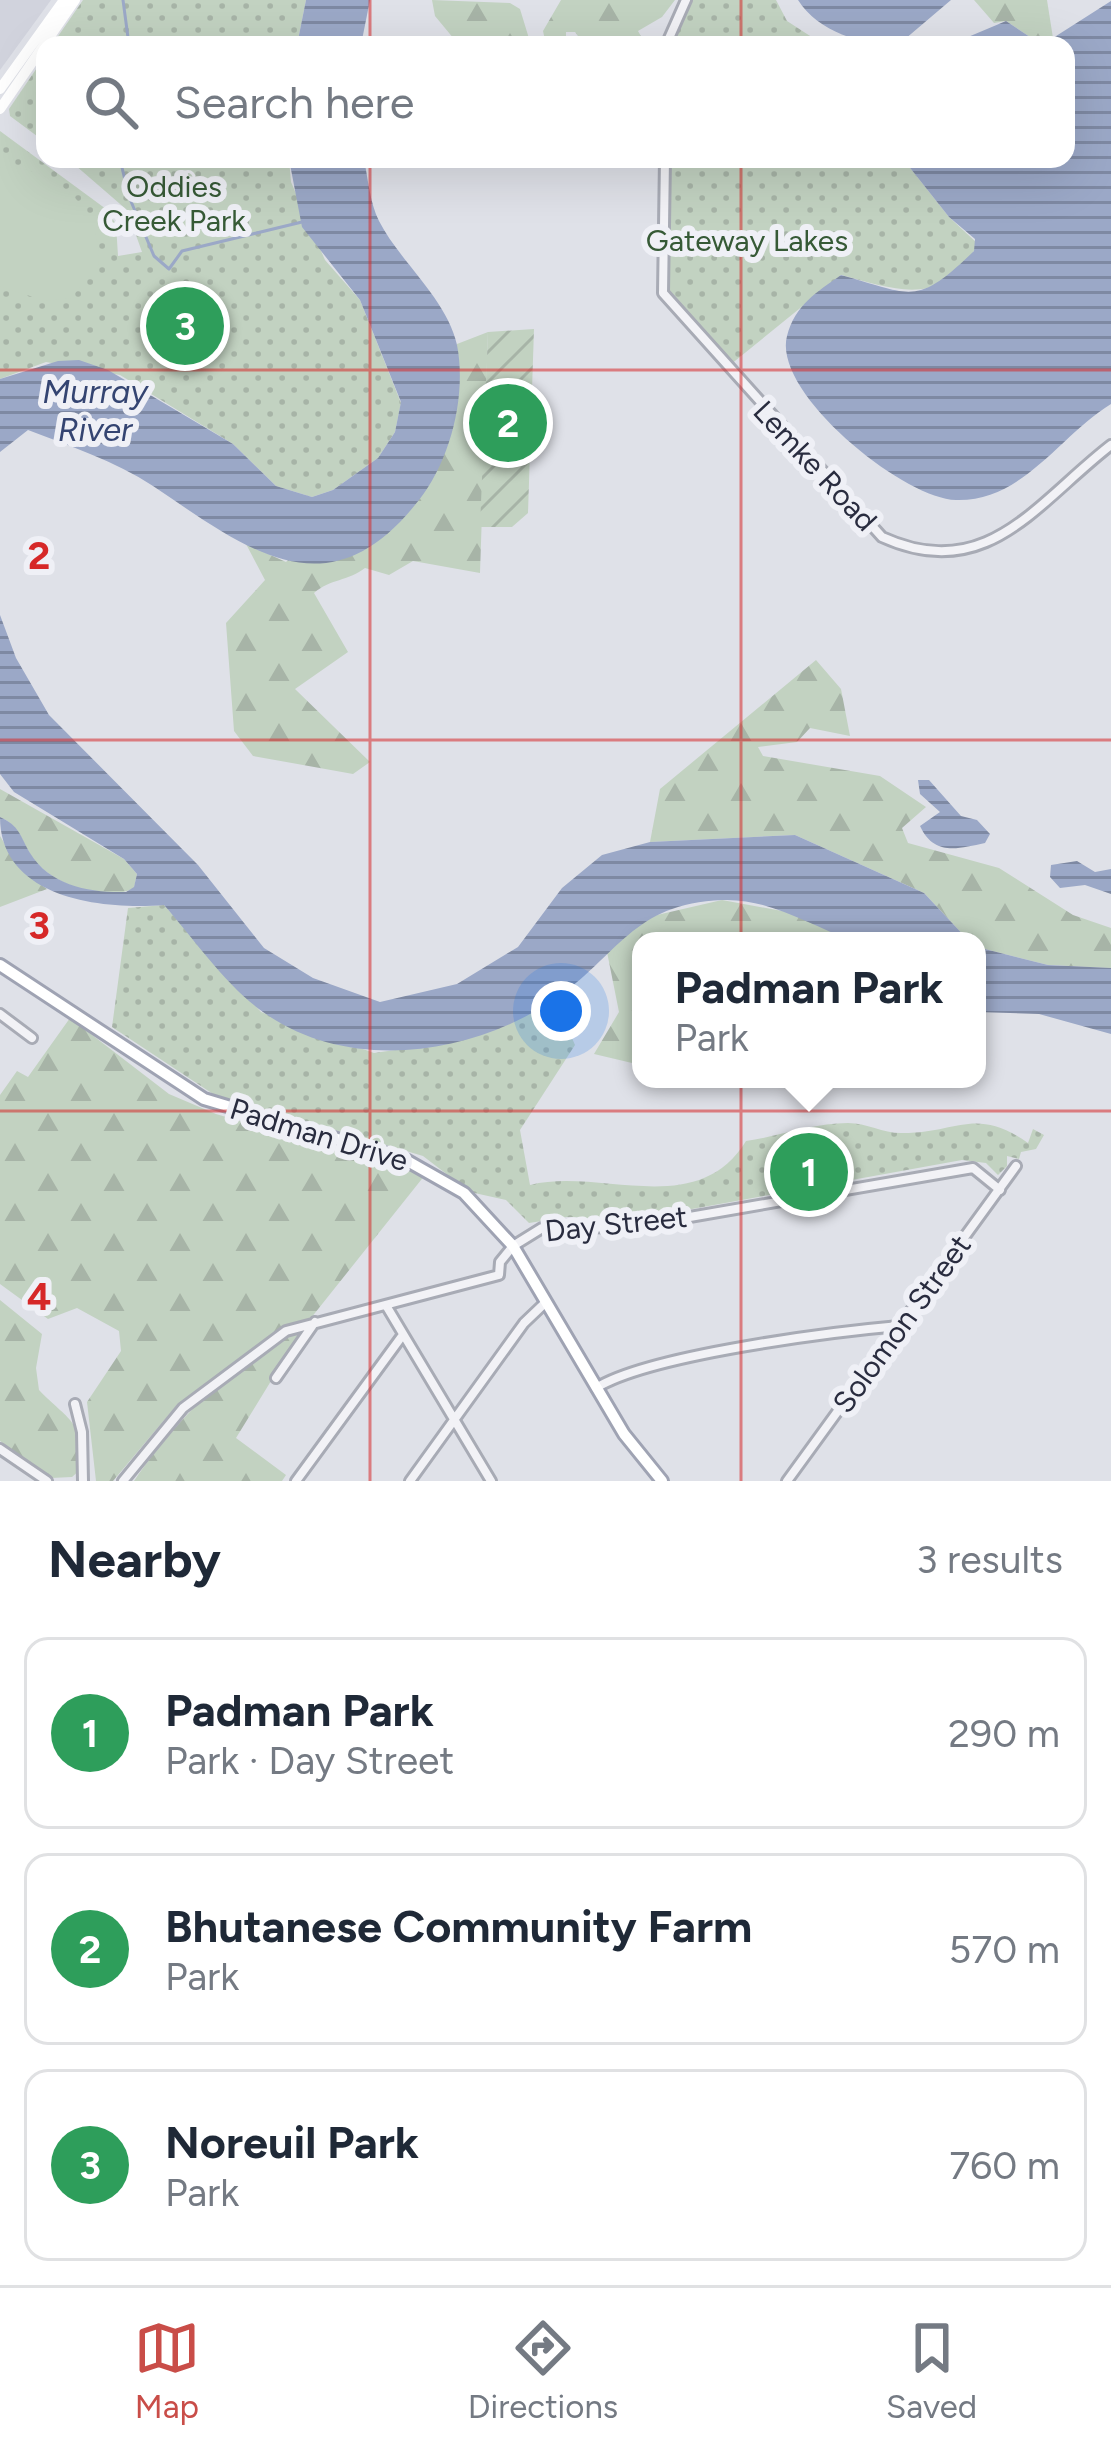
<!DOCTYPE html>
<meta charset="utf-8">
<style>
:root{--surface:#fff;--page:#f6f6f7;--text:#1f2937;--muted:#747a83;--line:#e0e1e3;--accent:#c94d48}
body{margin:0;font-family:Figtree,sans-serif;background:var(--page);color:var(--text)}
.you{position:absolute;left:561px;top:1011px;width:42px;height:42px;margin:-30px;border:9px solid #fff;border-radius:50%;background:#1a73e8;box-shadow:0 0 0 18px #1a73e833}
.badge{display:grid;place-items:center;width:78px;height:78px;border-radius:50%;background:var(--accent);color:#fff;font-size:39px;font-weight:700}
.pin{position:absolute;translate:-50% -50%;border:6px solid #fff;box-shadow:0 3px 12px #0006}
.popup{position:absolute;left:632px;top:932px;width:354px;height:156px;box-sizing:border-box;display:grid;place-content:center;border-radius:24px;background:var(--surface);filter:drop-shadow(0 3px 9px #0005);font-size:39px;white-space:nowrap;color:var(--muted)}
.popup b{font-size:45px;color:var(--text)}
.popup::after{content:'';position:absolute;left:50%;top:100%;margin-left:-24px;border:24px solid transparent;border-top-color:var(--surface)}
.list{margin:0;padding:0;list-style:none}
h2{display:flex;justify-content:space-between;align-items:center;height:156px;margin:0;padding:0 48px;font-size:51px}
h2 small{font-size:39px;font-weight:400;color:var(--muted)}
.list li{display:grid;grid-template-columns:78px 1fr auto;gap:36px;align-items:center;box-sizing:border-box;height:192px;margin:0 24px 24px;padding:0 24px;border:3px solid var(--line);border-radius:24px}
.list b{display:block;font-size:45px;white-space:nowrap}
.list p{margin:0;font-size:39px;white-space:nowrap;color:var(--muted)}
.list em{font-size:39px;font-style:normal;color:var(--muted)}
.icon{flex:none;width:66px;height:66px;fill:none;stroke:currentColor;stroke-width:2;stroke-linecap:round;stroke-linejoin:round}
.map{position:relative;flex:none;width:1111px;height:1481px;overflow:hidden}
.search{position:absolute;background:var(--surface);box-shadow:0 12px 48px #0002;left:36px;right:36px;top:36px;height:132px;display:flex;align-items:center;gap:30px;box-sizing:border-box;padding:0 42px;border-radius:24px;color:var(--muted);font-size:45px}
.sheet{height:804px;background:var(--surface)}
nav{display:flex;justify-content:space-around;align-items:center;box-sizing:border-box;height:168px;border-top:3px solid var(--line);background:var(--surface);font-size:33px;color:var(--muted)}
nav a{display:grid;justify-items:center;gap:6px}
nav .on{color:var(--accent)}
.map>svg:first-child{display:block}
.built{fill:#d1d3dd}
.grass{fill:url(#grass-dots)}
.forest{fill:url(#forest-firs)}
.garden{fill:url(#garden-furrows)}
.pitch{fill:#c2d2c1}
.water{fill:url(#water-rules)}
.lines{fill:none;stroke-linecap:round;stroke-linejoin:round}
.stream{stroke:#9ba8c7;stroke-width:3}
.street-casing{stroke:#a8abb5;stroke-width:14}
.primary-casing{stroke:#9fa3b3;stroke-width:16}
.street{stroke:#f2f2f6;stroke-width:8}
.secondary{stroke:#fff;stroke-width:10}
.primary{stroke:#fff;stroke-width:10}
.grid{fill:none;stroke:#d62828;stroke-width:3;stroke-opacity:0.55}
.labels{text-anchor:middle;stroke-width:12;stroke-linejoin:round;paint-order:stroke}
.park-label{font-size:30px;fill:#365a36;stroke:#eff0f6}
.street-label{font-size:30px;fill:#292c3f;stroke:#eff0f6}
.water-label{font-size:33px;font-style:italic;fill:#344471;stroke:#eff0f6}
.grid-label{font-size:39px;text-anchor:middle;font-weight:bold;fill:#d62828;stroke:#eff0f6;stroke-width:12;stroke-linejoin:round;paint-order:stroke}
</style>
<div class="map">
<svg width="1111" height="1481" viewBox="0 0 1111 1481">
<defs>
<pattern id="grass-dots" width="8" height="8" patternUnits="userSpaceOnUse" patternTransform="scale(3)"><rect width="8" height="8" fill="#c2d2c1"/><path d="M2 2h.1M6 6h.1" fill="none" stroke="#a7b4a7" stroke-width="1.8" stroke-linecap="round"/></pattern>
<pattern id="forest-firs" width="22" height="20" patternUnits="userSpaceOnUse" patternTransform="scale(3)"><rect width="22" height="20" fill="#c2d2c1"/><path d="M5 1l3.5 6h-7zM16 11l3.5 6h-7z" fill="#a7b4a7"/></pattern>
<pattern id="garden-furrows" width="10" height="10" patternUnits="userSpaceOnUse" patternTransform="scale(3)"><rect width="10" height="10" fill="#c2d2c1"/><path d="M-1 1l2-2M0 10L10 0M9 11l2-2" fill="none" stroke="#a7b4a7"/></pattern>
<pattern id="water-rules" width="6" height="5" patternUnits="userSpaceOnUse" patternTransform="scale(3)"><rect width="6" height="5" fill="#9ba8c7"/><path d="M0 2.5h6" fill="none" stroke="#7e89a3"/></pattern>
</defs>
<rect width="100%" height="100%" fill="#dfe1e8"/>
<path class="built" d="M 0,0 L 51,0 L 0,70 Z"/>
<path class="grass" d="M 83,0 L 306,0 L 297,45 L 52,45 Z
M 691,0 L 776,0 L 787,21 L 824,45 L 669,45 Z
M 45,56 L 45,142 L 10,116 L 9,109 Z
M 0,131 L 106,209 L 116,224 L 118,256 L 142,252 L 127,210 L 68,159 L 289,159 L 291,182 L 325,260 L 360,300 L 401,403 L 395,432 L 378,458 L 333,490 L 312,497 L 276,486 L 233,444 L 120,375 L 46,362 L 0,379 Z
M 670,159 L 903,159 L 949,217 L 978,244 C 942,309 898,290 841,275 L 730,365 L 665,286 Z
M 164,905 L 261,1012 L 374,1053 L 458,1041 L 555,999 L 575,1045 L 520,1130 L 530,1185 C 600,1167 697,1221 746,1141 C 780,1136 814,1123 848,1123 C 867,1123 885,1134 903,1133 C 958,1133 975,1106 1028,1143 L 1033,1129 L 1044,1135 L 1036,1149 L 1021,1152 L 1019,1159 L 1007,1156 L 1007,1166 L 998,1175 L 986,1163 L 962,1160 L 631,1220 L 567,1217 L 529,1223 L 506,1200 L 470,1192 L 423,1156 L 213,1094 L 112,1027 L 128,908 Z"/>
<path class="forest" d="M 432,0 L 510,3 L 520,9 L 531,45 L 459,45 L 435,16 Z
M 561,0 L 675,0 L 662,17 L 638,31 L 646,45 L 585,45 L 575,32 L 566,32 L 566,45 L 546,45 L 543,31 Z
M 974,0 L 1047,0 L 1053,38 L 1033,39 L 1006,21 L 994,23 Z
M 488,332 L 480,573 L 413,561 L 389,575 L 365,568 C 348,581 330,579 314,593 L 348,652 L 295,689 L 370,762 L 353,774 L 253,756 L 234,731 L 226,623 L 265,580 L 246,544 L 286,562 L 455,402 L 457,344 Z
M 816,660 L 841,689 L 850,736 L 810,728 L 797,742 L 758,747 L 763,756 L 880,776 L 926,807 L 902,828 L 908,843 L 999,868 L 1073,915 L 1111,928 L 1111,968 L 1048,965 L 977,947 L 977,941 L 969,941 L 924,893 L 795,835 L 650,842 L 660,789 Z
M 0,789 L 124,859 L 137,874 L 134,888 C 106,903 55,885 35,861 C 21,843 22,827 0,817 Z
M 0,836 L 20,869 L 47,889 L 0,907 Z
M 722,900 L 793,913 L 854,941 L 641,941 L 641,1054 L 632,1063 L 594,1054 L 619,1012 L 607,952 L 644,918 Z
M 70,1018 L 169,1094 L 216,1114 L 425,1175 L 311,1318 L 284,1327 L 176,1406 L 113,1481 L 96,1481 L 87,1402 L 121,1351 L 119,1331 L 77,1308 L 48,1319 L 0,1284 L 0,1095 L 17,1071 L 28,1077 Z
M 0,1300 L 42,1334 L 36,1368 L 39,1390 C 72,1424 81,1417 80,1470 L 72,1477 L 51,1478 L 0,1441 Z
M 301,1332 L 236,1438 L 286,1475 L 282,1481 L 134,1481 C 174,1423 234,1358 301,1332 Z"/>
<path class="garden" d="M 534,329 L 528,513 L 512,527 L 480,527 L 488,332 Z"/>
<path class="pitch" d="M 0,168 C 54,164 104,210 98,265 L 71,298 L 45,301 L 0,286 Z"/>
<path class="water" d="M 306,0 L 370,0 L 361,45 L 297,45 Z
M 798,0 L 951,0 L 898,45 C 862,45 818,32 798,0 Z
M 1111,1 L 1111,404 C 1061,434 1023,502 956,500 C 904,499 772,393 787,336 C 795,305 817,292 841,275 C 913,295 916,307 974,251 L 975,239 L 949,217 L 903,159 L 1066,159 L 1066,45 L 949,45 L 1006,21 L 1033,39 L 1053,38 Z
M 289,159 L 364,159 C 368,179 370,203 379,221 C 400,262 447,299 457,345 C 467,396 450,461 419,500 C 329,616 248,550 153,486 C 115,461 70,446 28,430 L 0,452 L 0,379 L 58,361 L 79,360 L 108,370 L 233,444 L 276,486 L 312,497 L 333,490 L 378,458 L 395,432 L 401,402 L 360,300 L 302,227 Z
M 0,615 L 16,658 L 49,715 L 198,865 L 264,948 L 313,978 L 380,1002 L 457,984 L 518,947 L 562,888 L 602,855 L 650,842 L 795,835 L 924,893 L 969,941 C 938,941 879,949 851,940 C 809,925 769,898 722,900 C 633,903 617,957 555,999 C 471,1056 348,1073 263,1012 C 226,986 194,939 164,905 C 103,910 0,899 0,817 C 20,826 20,836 30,853 C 50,886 91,893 126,892 L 134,887 L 137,874 L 124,859 L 14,792 L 0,774 Z
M 918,780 L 929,780 L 961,816 L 977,820 L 990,834 L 985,843 C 957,849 934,856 920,826 L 940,812 L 920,794 Z
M 1077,861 L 1095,872 L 1111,869 L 1111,894 L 1085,885 L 1060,888 L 1050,877 L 1051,865 Z
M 977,947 L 1048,965 L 1111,968 L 1111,1034 L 1039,1014 L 977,1012 Z"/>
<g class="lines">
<path class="stream" d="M 123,0 L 129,45
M 120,159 L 128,193
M 130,199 L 154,256 L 169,269 L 182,251 L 302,222"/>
<defs>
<path id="street" d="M 666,45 L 686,0
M 665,159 L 663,293 L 882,537 C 987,585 1037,502 1111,445
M 0,1014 L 32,1038
M 387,1307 L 491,1481
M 276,1378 L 315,1322
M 596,1388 C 649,1355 831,1332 899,1326
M 75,1404 L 82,1432 L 83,1481
M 0,1449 L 47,1481
M 123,1481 L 183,1408 L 286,1331 L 499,1275 L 500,1262 L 513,1246 L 542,1228 L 632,1227 L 973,1168 L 1000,1190
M 296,1481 L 402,1336
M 410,1481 L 524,1323 L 546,1302
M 787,1481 L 1016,1166"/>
<path id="primary" d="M 0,965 L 204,1099 L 404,1159 L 464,1193 L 513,1246 L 624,1434 L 662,1481"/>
</defs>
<use href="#street" class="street-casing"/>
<use href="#primary" class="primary-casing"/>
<use href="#street" class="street"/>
<path class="secondary" d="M 0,89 L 64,0
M 0,109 L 75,0"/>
<use href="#primary" class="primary"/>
</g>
<path class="grid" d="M 370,0 L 370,45M 741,0 L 741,45M 370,159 L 370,1481M 741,159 L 741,1481M 0,370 L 1111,370M 0,740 L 1111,740M 0,1111 L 1111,1111"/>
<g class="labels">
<g class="park-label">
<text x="174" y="197">Oddies<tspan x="174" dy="34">Creek Park</tspan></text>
<text x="747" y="251">Gateway Lakes</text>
</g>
<g class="street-label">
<text transform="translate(815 466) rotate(47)" y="10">Lemke Road</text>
<text transform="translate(319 1135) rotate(17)" y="10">Padman Drive</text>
<text transform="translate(616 1224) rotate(-6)" y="10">Day Street</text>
<text transform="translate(902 1324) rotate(-54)" y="10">Solomon Street</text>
</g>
<g class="water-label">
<text x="95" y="403">Murray<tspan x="95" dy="38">River</tspan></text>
</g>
</g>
<g class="grid-label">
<text x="39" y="569">2</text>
<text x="39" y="939">3</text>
<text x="39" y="1310">4</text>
</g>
</svg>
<div class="you"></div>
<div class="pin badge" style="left:809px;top:1172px;background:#2e9e5b">1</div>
<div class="popup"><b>Padman Park</b>Park</div>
<div class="pin badge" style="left:508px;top:423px;background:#2e9e5b">2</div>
<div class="pin badge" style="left:185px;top:326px;background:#2e9e5b">3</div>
<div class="search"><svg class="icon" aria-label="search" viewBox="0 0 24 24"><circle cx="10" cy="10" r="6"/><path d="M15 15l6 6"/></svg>Search here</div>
</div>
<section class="sheet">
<h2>Nearby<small>3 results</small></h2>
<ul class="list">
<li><span class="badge" style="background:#2e9e5b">1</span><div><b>Padman Park</b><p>Park · Day Street</p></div><em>290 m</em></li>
<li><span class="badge" style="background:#2e9e5b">2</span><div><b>Bhutanese Community Farm</b><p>Park</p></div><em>570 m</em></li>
<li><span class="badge" style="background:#2e9e5b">3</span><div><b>Noreuil Park</b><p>Park</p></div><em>760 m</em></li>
</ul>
</section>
<nav>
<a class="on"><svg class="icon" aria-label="map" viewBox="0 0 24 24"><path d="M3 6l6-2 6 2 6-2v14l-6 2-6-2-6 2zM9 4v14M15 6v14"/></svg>Map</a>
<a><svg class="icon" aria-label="directions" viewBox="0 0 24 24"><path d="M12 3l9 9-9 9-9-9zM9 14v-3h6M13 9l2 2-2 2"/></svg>Directions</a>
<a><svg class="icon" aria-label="saved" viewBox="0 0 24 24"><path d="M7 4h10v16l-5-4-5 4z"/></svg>Saved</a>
</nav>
